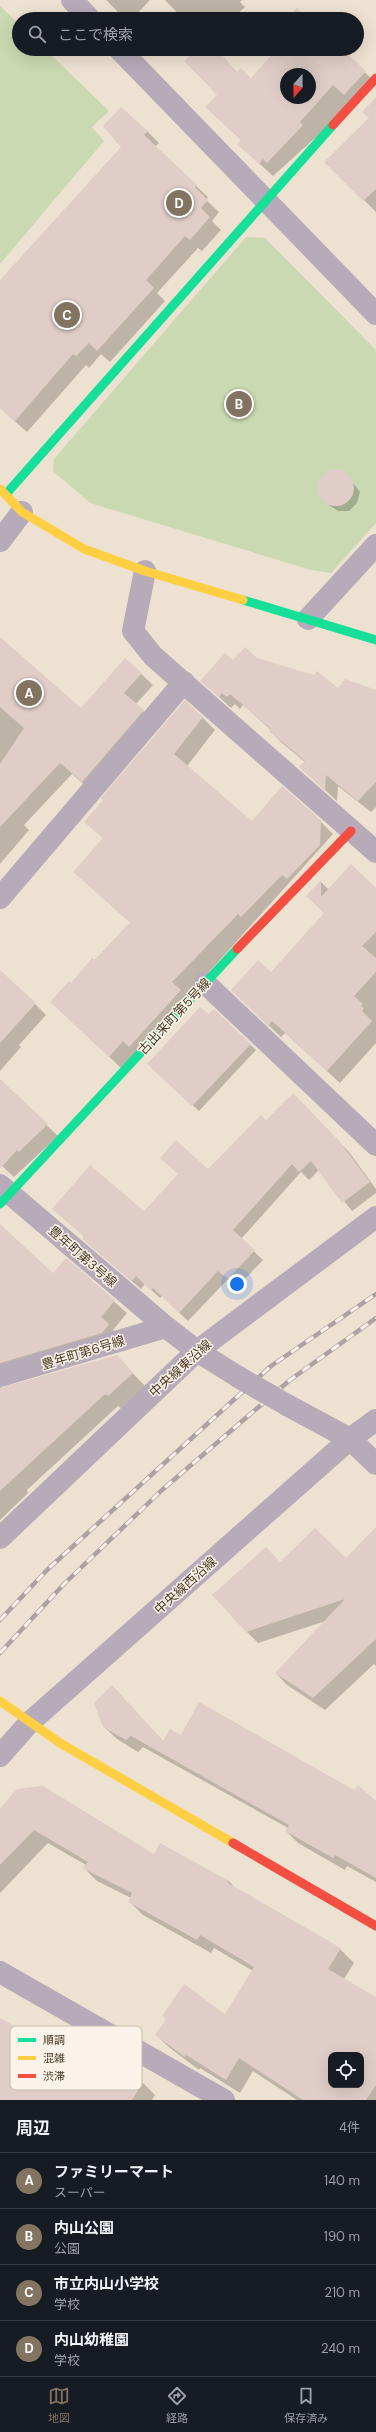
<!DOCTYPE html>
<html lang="ja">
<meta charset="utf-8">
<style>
:root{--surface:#171b24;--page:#242831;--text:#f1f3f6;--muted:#9ea1a6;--line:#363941;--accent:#827461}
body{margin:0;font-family:"DM Sans","Noto Sans JP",sans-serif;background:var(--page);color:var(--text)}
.controls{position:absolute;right:12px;bottom:12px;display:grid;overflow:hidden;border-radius:8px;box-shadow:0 4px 16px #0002}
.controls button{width:36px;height:36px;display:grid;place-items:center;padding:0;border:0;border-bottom:1px solid var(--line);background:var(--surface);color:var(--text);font:20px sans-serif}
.compass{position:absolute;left:280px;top:68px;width:36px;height:36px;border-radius:50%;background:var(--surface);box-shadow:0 4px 16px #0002;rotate:200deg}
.you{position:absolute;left:237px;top:1284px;width:14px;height:14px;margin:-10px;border:3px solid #fff;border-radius:50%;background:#1a73e8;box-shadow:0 0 0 6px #1a73e833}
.badge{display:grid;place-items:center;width:26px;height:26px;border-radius:50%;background:var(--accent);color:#fff;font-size:13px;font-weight:700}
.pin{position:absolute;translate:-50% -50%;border:2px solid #fff;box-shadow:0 1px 4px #0006}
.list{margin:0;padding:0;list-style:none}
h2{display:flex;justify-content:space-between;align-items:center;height:52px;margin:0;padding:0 16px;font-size:17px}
h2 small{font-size:13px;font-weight:400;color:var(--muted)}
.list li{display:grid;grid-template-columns:26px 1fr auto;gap:12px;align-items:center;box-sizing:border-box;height:56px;padding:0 16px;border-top:1px solid var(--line)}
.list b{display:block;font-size:15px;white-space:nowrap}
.list p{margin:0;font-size:13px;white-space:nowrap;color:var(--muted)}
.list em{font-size:13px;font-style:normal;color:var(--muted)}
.icon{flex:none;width:22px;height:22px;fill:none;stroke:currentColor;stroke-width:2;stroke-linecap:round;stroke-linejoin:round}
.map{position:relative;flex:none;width:376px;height:2100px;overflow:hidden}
.search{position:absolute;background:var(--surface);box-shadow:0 4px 16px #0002;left:12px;right:12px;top:12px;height:44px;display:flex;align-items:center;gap:10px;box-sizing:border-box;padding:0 14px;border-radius:22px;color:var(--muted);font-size:15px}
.sheet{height:276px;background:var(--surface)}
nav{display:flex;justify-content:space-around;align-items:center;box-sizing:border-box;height:56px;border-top:1px solid var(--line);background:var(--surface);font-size:11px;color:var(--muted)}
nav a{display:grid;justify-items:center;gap:2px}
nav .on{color:var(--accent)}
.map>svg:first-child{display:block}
.green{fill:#cad9b2}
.shadow{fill:#0003;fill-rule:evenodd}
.building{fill:#e0cdc7;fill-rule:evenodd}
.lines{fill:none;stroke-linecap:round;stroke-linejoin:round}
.street{stroke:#b7abb9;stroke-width:22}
.fast{stroke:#16e098;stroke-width:9}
.slow{stroke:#ffcf43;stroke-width:9}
.jam{stroke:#f24e42;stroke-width:9}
.rail-casing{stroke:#aca2a3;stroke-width:4.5}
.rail{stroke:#fbf3e9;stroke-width:3;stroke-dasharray:9;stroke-linecap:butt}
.street-bridge{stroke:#b7abb9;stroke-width:22}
.labels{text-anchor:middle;stroke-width:3;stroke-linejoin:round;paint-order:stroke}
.street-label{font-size:13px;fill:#493a25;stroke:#fbf3e9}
.key{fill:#fbf3e9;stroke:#c6bcae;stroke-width:1}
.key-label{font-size:11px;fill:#493a25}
</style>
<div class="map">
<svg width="376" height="2100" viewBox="0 0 376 2100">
<rect width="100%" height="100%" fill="#ede1d1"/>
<path class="green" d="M 0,6 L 19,24 L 19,49 L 45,49 L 109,111 L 92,127 L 104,141 L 0,264 Z
M 246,237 L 265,238 L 376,350 L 376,523 L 331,573 L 311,570 L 90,503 L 53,471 L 54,459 Z"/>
<path class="shadow" d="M 106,0 L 150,0 L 132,19 L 125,19 Z
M 165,0 L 242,0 L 240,2 L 245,7 L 232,19 L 183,19 Z
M 199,49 L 215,49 L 238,73 L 251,79 L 278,49 L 341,49 L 376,83 L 273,176 L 252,157 L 242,141 L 206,107 L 218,95 ZM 286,74 L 310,74 L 310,98 L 286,98 Z
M 376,98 L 376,212 L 326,162 L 370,118 Z
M 147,131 L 159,143 L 155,147 L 208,197 L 206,200 L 219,212 L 212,221 L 221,230 L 202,251 L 198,248 L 157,293 L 165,301 L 110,362 L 101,354 L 89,368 L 86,365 L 27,432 L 0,408 L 0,282 Z
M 338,471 L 348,476 L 360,492 L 357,503 L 349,511 L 338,511 L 329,505 L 323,499 L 319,488 L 327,474 Z
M 0,640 L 81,709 L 125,659 L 153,685 L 136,704 L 154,722 L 94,793 L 72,774 L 24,825 L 29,830 L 0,864 Z
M 256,658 L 338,690 L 376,696 L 376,807 L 371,812 L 338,786 L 337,801 L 300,767 L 305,762 L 282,743 L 270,731 L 271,730 L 243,705 L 240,709 L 235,704 L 231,708 L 202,681 L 233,662 Z
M 202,717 L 215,730 L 187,766 L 252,822 L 320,821 L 333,834 L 122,1069 L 64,1014 L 71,984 L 131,923 L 74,872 L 104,839 L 86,822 Z
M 321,882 L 329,890 L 376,889 L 376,1043 L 340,1083 L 285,1033 L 281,1037 L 244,1002 L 325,914 L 307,896 Z
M 0,980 L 35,1004 L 46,1015 L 19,1045 L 21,1047 L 0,1071 Z
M 214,1010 L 256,1050 L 199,1111 L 154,1070 Z
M 0,1080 L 58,1136 L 14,1177 L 0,1164 Z
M 302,1103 L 349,1152 L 376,1189 L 376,1193 L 352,1211 L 319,1170 L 309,1180 L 301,1172 L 241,1239 L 263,1260 L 237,1287 L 228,1279 L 188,1321 L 162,1296 L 160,1298 L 145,1284 L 141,1289 L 92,1247 L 85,1237 L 63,1218 L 144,1212 L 208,1171 L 266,1121 Z
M 0,1237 L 53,1275 L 66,1259 L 127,1313 L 113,1330 L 121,1337 L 3,1380 L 1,1388 L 116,1356 L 145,1386 L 121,1408 L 118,1406 L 27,1490 L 28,1493 L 0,1520 Z
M 376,1534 L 376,1666 L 374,1664 L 325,1710 L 287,1685 L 276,1673 L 326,1621 L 258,1643 L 247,1632 L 281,1563 L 346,1560 Z
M 124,1699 L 164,1742 L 181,1736 L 354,1791 L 376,1802 L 376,1882 L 347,1866 L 345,1870 L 298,1843 L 286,1831 L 288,1828 L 143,1747 L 138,1752 L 117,1739 L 104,1727 Z
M 0,1811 L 154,1855 L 229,1881 L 236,1889 L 340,1949 L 354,1963 L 344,1979 L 376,1998 L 376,2100 L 297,2100 L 253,2071 L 240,2093 L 200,2068 L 199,2070 L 170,2048 L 156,2035 L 225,2016 L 253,1971 L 214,1948 L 211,1953 L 143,1915 L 129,1901 L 131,1898 L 97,1881 L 84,1868 L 86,1865 L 48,1843 L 0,1893 ZM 331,2055 L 361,2055 L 361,2085 L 331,2085 Z
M 0,2019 L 82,2066 L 143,2083 L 155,2095 L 152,2100 L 0,2100 Z"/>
<path class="building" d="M 297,8 L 309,19 L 287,19 Z
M 197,49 L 216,49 L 237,72 L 241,68 L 251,78 L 277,49 L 342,49 L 366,71 L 344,95 L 333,85 L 300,122 L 303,125 L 267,163 L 263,159 L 259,164 L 237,144 L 241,140 L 205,107 L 217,95 L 184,61 ZM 286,74 L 310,74 L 310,98 L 286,98 Z
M 376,97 L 376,189 L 363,201 L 324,162 L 369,118 L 362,112 Z
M 121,107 L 148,131 L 144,135 L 197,185 L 195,187 L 208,200 L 201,208 L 210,217 L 190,240 L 185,236 L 146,280 L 154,288 L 97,351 L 89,343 L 76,356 L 73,354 L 15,421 L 0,408 L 0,280 L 121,147 L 103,126 Z
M318 488a18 18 0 1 1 36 0a18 18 0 1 1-36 0Z
M 0,637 L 81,708 L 125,658 L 142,673 L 124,693 L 144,710 L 82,782 L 60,763 L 0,827 L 0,764 L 24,728 L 0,707 Z
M 245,647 L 257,658 L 314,675 L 317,671 L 338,688 L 345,679 L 376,690 L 376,782 L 358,801 L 326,775 L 325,790 L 299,767 L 305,761 L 269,731 L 271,729 L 230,694 L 227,697 L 222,693 L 219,697 L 200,681 L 225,653 L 233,660 Z
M 185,700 L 203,717 L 174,754 L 252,821 L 282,786 L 321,820 L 320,845 L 287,879 L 282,875 L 241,917 L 238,914 L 172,982 L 181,990 L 129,1047 L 123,1041 L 109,1057 L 50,1002 L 69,981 L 71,983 L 92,958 L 95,960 L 130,922 L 73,872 L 103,838 L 84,822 L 103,800 L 101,798 Z
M 351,864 L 376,888 L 376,932 L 362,946 L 376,958 L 376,972 L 354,996 L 363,1004 L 361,1006 L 364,1008 L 362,1011 L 372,1021 L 327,1071 L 272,1021 L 268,1026 L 231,990 L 258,960 L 271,972 L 324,913 L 306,896 L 321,880 L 321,897 Z
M 0,970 L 36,1003 L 0,1043 Z
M 200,1007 L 209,1014 L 214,1009 L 251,1044 L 192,1106 L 147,1064 Z
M 0,1079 L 48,1124 L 19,1152 L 17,1150 L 0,1169 Z
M 293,1093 L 340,1142 L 370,1182 L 342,1203 L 311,1161 L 299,1172 L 292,1164 L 233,1230 L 255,1250 L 228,1279 L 218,1271 L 179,1313 L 153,1288 L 150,1290 L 136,1276 L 132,1281 L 82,1239 L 84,1236 L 52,1209 L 90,1165 L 144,1211 L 178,1174 L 160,1158 L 176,1140 L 208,1169 L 261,1115 L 266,1120 Z
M 0,1224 L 53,1273 L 66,1258 L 115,1300 L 101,1317 L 109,1324 L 102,1333 L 0,1363 Z
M 117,1355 L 133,1373 L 108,1396 L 105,1394 L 0,1491 L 0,1388 Z
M 376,1527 L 376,1639 L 313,1698 L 275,1673 L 345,1599 L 246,1632 L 212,1595 L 266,1547 L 280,1562 L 315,1528 L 346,1558 Z
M 112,1685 L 163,1741 L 170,1729 L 181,1735 L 199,1702 L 354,1790 L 358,1785 L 376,1801 L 376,1878 L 335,1855 L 333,1858 L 285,1831 L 289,1825 L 131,1736 L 126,1740 L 103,1727 L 94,1703 Z
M 43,1786 L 154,1854 L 160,1843 L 229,1881 L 228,1883 L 341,1948 L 328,1969 L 376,1997 L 376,2085 L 366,2100 L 303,2100 L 239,2058 L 226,2080 L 186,2055 L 185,2057 L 155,2035 L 166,2019 L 162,2016 L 184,1984 L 225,2014 L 254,1967 L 200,1935 L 197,1940 L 128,1902 L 132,1893 L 82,1868 L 88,1862 L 34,1830 L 0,1865 L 0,1809 L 17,1789 ZM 331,2055 L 361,2055 L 361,2085 L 331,2085 Z
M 0,2018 L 82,2065 L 89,2052 L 143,2082 L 132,2100 L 0,2100 Z"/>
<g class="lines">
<path class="street" d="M 72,0 L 90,19
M 119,49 L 376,314
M 0,541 L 22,512
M 145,571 L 133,631 L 153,656 L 376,852
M 308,619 L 376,545
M 0,898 L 184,682
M 205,983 L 376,1145
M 0,1185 L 166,1327 L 197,1351 L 240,1378
M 0,1376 L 166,1327
M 287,1405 L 350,1439 L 376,1464
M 0,1538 L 197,1351 L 376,1217
M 0,1756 L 29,1723 L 350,1439 L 376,1420
M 0,1972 L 224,2100"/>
<path class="fast" d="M 6,494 L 333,125
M 243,600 L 376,640
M 0,1204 L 237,949"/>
<path class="slow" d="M 0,489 L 22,512 L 84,549 L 145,571 L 243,600
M 0,1701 L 60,1743 L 233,1843"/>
<path class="jam" d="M 333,125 L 376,78
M 237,949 L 351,831
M 233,1843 L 376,1926"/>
<defs>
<path id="rail" d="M 0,1620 L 48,1569 L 271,1366 L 376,1294
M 0,1653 L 64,1584 L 162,1490 L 290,1380 L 376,1318"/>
</defs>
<use href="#rail" class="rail-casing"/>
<use href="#rail" class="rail"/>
<path class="street-bridge" d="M 240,1378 L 287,1405"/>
</g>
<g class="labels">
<g class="street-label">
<text transform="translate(174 1016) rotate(-47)" y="5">古出来町第5号線</text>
<text transform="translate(83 1256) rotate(41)" y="5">豊年町第3号線</text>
<text transform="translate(83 1352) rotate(-17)" y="5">豊年町第6号線</text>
<text transform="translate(180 1368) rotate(-42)" y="5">中央線東沿線</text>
<text transform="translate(185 1585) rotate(-42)" y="5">中央線西沿線</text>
</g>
</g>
<rect x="10" y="2026" width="132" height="64" rx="6" class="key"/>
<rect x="18" y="2038" width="18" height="4" fill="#16e098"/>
<rect x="18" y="2056" width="18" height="4" fill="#ffcf43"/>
<rect x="18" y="2074" width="18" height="4" fill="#f24e42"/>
<g class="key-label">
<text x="43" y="2044">順調</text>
<text x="43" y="2062">混雑</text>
<text x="43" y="2080">渋滞</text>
</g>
</svg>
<div class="controls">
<button><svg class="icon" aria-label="locate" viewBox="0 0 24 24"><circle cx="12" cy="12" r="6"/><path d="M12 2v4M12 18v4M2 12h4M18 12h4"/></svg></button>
</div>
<svg class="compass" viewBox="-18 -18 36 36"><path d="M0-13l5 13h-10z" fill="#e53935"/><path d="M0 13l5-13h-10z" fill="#9ea1a6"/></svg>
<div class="you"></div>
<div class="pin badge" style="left:29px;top:693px">A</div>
<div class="pin badge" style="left:239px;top:404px">B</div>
<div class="pin badge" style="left:67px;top:315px">C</div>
<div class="pin badge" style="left:179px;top:203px">D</div>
<div class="search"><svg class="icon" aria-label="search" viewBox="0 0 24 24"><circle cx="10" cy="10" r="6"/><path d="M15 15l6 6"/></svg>ここで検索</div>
</div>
<section class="sheet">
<h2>周辺<small>4件</small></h2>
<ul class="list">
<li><span class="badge">A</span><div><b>ファミリーマート</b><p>スーパー</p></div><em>140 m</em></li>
<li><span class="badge">B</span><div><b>内山公園</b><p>公園</p></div><em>190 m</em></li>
<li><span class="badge">C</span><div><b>市立内山小学校</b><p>学校</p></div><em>210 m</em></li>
<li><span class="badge">D</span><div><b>内山幼稚園</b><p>学校</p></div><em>240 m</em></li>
</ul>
</section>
<nav>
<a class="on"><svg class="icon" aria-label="map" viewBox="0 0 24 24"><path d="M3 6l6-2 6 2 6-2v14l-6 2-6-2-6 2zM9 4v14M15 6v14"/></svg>地図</a>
<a><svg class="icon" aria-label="directions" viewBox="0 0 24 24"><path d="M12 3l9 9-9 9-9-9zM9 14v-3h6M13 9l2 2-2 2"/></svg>経路</a>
<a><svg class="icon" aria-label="saved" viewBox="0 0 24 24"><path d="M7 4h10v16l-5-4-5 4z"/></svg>保存済み</a>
</nav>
